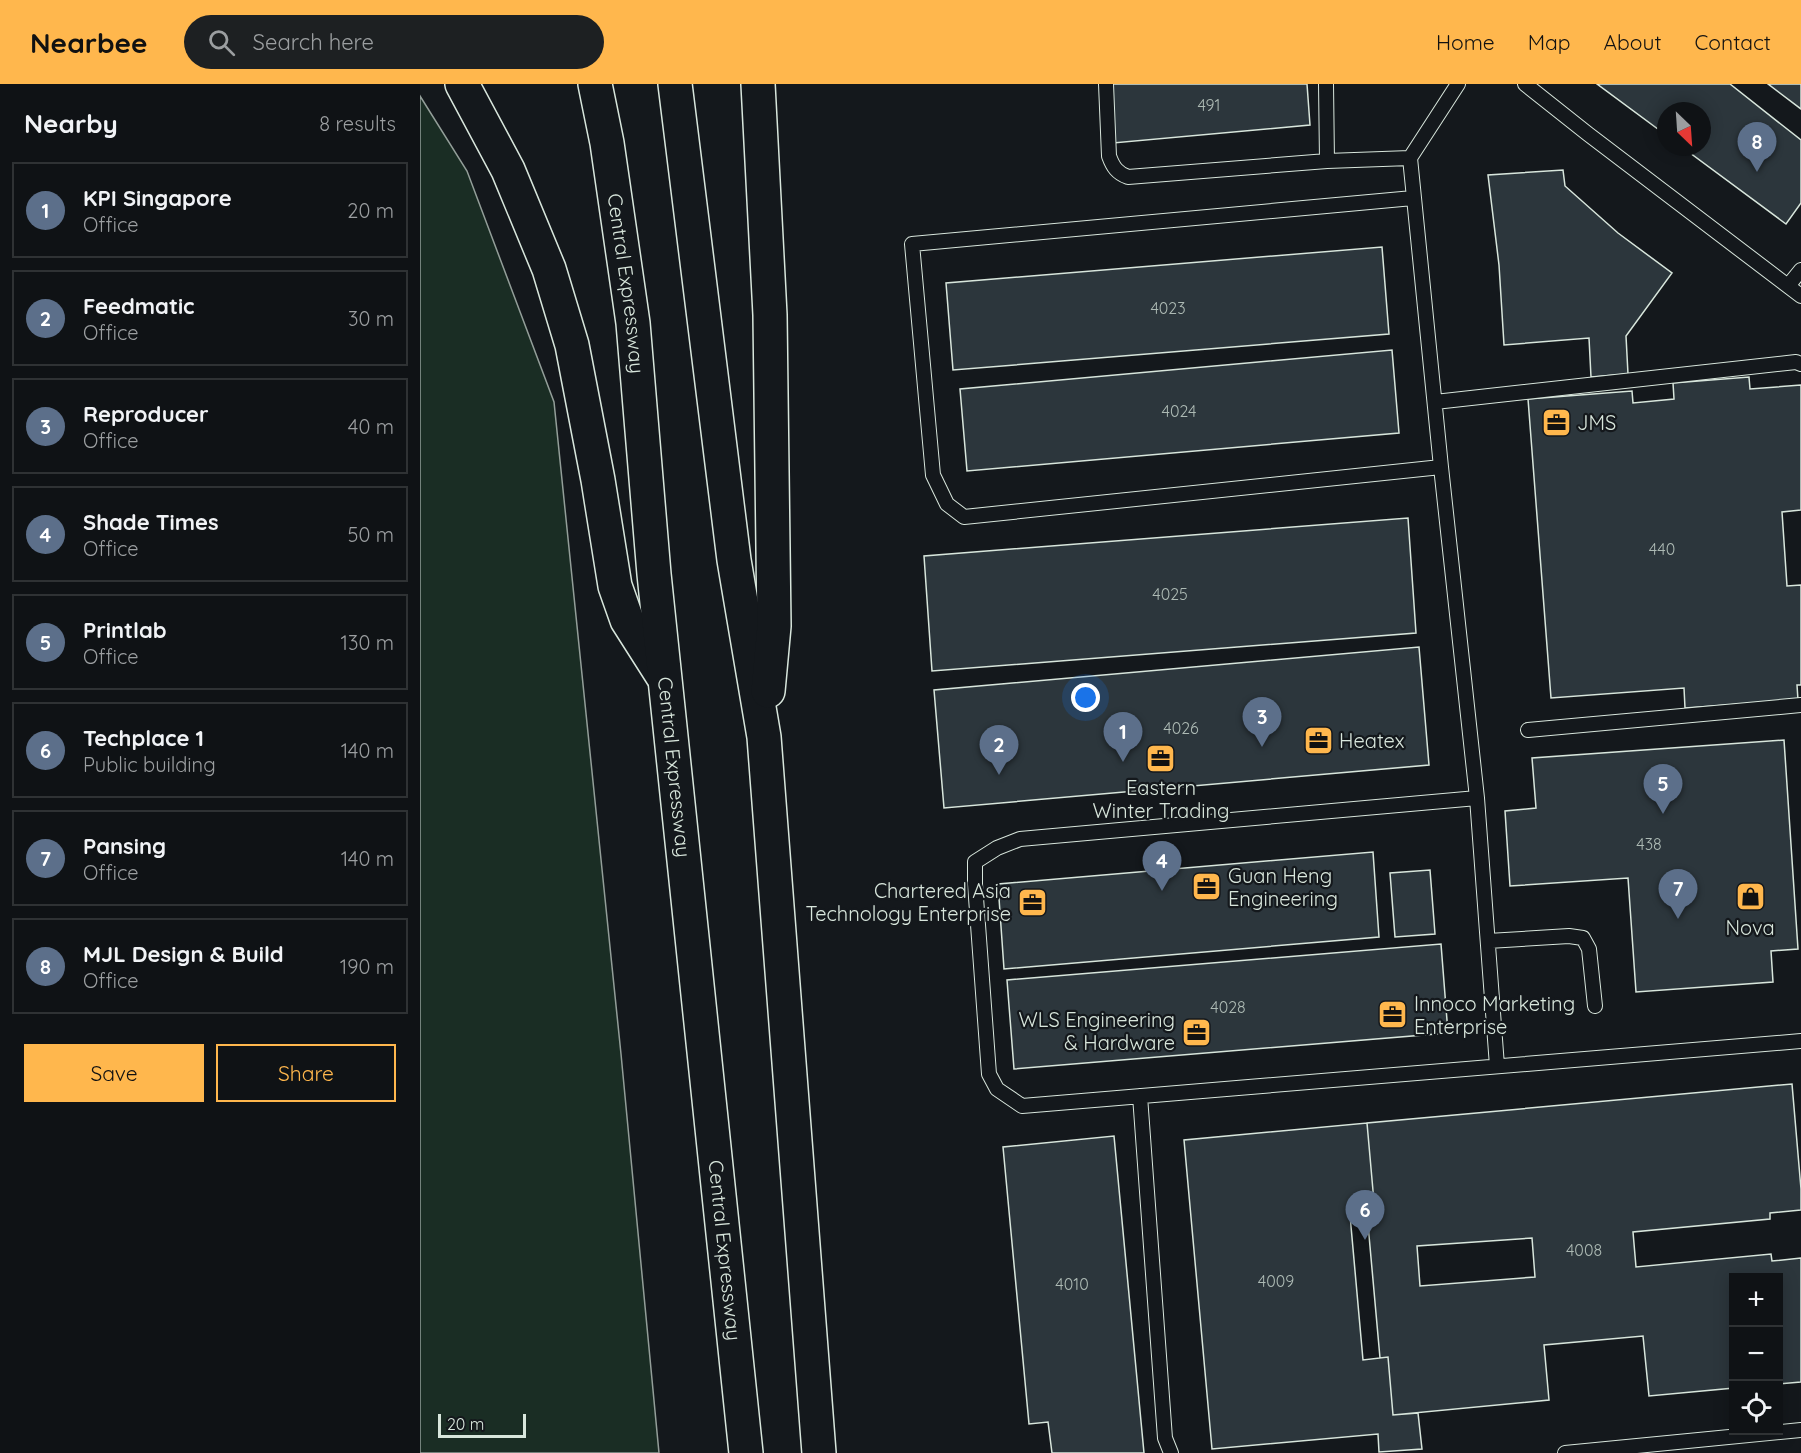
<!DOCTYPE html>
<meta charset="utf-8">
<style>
:root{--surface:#0f1215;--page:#1d2022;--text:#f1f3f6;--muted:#9b9ea0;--line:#2f3234;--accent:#ffb74d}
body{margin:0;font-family:Quicksand,sans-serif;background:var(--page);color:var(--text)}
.controls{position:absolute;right:18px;bottom:18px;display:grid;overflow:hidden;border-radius:0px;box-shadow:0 3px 15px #0003}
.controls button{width:54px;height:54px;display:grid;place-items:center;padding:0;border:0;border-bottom:2px solid var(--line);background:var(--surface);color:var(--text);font:30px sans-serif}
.compass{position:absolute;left:1237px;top:18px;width:54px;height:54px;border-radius:50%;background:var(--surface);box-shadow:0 3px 15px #0003;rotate:155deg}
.scale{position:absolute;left:18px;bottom:15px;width:88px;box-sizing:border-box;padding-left:6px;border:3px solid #d8e6dc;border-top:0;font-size:16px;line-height:21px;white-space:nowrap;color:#d8e6dc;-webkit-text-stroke:4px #14181c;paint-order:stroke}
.you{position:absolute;left:666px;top:614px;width:21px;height:21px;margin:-15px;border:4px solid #fff;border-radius:50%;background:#1a73e8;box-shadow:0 0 0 9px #1a73e833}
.badge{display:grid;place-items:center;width:39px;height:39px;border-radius:50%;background:var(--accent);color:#fff;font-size:20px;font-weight:700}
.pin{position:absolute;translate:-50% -50px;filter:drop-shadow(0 2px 3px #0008)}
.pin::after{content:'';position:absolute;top:32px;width:21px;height:18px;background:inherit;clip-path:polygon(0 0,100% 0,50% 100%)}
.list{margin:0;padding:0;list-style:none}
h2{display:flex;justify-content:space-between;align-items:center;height:78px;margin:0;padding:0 24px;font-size:26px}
h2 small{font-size:20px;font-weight:400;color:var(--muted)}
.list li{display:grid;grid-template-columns:39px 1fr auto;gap:18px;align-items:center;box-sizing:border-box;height:96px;margin:0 12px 12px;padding:0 12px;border:2px solid var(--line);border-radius:0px}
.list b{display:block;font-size:22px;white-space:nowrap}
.list p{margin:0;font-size:20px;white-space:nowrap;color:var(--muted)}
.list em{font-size:20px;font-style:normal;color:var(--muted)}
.actions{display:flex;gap:12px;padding:18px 24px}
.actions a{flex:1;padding:14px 0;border:2px solid var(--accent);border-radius:0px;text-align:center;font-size:21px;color:var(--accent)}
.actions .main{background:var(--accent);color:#111}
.icon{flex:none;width:33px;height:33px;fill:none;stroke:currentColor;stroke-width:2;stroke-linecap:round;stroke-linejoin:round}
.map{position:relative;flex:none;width:1381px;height:1369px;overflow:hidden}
header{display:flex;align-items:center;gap:36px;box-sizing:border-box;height:84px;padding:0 30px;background:var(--accent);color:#111}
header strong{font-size:28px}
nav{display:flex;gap:33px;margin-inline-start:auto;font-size:21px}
.search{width:420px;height:54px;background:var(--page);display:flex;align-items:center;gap:15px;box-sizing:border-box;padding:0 21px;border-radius:33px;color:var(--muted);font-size:22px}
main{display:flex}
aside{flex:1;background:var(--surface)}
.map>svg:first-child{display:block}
.green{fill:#1a2d24;stroke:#939e99;stroke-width:1.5}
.building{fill:#2c363c;stroke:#d8e6dc;stroke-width:1.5;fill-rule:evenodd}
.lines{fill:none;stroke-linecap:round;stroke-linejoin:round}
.service-casing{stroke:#d8e6dc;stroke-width:16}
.motorway-casing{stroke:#d8e6dc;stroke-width:36}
.service{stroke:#14181c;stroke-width:14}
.motorway{stroke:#14181c;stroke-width:33}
.labels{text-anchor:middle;stroke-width:4.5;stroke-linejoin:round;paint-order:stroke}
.number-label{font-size:16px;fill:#adbab4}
.street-label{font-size:20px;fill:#d8e6dc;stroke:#14181c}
.poi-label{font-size:20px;fill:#d8e6dc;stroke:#14181c;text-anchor:start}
</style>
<header>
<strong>Nearbee</strong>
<div class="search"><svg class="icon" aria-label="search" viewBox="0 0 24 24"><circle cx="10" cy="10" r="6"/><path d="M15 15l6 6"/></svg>Search here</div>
<nav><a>Home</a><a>Map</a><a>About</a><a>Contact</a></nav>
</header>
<main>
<aside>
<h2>Nearby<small>8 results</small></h2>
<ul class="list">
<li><span class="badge" style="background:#5c6f8a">1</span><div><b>KPI Singapore</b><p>Office</p></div><em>20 m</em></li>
<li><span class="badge" style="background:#5c6f8a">2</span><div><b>Feedmatic</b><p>Office</p></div><em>30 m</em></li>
<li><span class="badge" style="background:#5c6f8a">3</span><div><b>Reproducer</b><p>Office</p></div><em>40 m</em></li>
<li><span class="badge" style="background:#5c6f8a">4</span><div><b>Shade Times</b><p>Office</p></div><em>50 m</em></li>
<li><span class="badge" style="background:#5c6f8a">5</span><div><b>Printlab</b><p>Office</p></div><em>130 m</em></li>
<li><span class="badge" style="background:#5c6f8a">6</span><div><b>Techplace 1</b><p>Public building</p></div><em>140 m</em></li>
<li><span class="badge" style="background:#5c6f8a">7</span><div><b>Pansing</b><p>Office</p></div><em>140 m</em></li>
<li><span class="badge" style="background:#5c6f8a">8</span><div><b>MJL Design &amp; Build</b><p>Office</p></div><em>190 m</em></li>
</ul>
<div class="actions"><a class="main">Save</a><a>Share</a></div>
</aside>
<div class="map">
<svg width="1381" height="1369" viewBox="0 0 1381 1369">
<rect width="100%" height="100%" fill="#14181c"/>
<path class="green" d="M 0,12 L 47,87 L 134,318 L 201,970 L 239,1369 L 0,1369 Z"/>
<path class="building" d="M 688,0 L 887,0 L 890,41 L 693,59 Z
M 1177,0 L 1310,0 L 1381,56 L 1381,119 L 1366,140 L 1262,63 L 1282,63 L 1282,27 L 1246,27 L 1246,51 Z
M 1348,0 L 1381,0 L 1381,25 Z
M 1143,86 L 1145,102 L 1198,149 L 1252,189 L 1206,252 L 1208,290 L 1171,293 L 1169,254 L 1084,261 L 1079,181 L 1068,91 Z
M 962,163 L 969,250 L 533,286 L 526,199 Z
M 972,266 L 979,349 L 547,387 L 540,305 Z
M 1329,293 L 1330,305 L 1381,301 L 1381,426 L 1362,428 L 1367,502 L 1381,501 L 1381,601 L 1377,601 L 1378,616 L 1265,624 L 1264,604 L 1131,614 L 1108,315 L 1212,307 L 1213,319 L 1254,315 L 1253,299 Z
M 988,434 L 996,549 L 512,587 L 504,472 Z
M 999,563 L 1009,681 L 524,724 L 514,606 Z
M 1364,656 L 1378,865 L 1351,867 L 1353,898 L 1216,908 L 1208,794 L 1090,802 L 1085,727 L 1116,724 L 1112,674 Z
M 953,768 L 959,853 L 584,885 L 578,800 Z
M 1010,786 L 1015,850 L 975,853 L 970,789 Z
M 1021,860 L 1028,949 L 594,985 L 587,896 Z
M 1372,1000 L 1381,1105 L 1381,1126 L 1350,1129 L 1350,1135 L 1213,1148 L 1216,1183 L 1351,1170 L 1352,1177 L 1381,1174 L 1381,1298 L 1358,1300 L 1358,1194 L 1314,1194 L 1314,1304 L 1229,1312 L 1223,1252 L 1124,1261 L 1129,1316 L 973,1331 L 968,1273 L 960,1274 L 946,1118 L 954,1118 L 947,1039 ZM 1112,1154 L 1115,1193 L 1000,1202 L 997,1162 Z
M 947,1039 L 954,1118 L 929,1120 L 943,1276 L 968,1273 L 973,1331 L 998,1329 L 1002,1365 L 959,1368 L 958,1350 L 792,1365 L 764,1056 Z
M 694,1052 L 724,1369 L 632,1369 L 628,1338 L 609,1340 L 583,1063 Z"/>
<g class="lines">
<defs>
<path id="service" d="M 686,0 L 689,72 C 693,83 697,89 708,93 L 907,77 L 990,74
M 906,0 L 907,77
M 1038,0 L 990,74 L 1021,383 L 1057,714 L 1077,982
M 1105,0 L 1168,50 L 1381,212
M 993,114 L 492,160 L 513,391 L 527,420 L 544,433 L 1021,383
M 1368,202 L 1381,186
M 1015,318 L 1376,278 L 1381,280
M 1108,646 L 1381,621
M 1057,714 L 600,755 L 577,764 L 555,778 L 555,800 L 569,990 L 577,1005 L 602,1022 L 1381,957
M 1068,857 L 1149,852 L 1163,854 L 1169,865 L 1175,922
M 720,1012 L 745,1354 L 751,1369
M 1145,1369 L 1381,1346"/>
<g id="motorway">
<path d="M 42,0 L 88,86 L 129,185 L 152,261 L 178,396 L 195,502 L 207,536 L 242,591"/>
<path id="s1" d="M 175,0 L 187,59 L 213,239 L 234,490 L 326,1369"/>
<path d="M 255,0 L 314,476 L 344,653 L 399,1369"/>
<path d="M 338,0 L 350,231 L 354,542 L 348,607"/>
</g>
</defs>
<use href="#service" class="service-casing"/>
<use href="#motorway" class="motorway-casing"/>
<use href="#service" class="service"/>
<use href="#motorway" class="motorway"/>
</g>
<defs>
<symbol id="office-square" viewBox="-11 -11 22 22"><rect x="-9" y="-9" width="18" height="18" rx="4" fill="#ffb74d" stroke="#14181c"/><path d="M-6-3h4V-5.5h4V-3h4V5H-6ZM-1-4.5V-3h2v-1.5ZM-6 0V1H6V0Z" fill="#111"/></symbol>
<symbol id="shop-square" viewBox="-11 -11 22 22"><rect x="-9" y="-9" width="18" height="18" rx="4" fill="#ffb74d" stroke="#14181c"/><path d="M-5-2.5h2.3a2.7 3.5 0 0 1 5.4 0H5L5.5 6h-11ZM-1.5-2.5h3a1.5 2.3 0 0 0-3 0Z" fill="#111"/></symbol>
</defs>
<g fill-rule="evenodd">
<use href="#office-square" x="1120" y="322" width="33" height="33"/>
<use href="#office-square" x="882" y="640" width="33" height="33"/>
<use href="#office-square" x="724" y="658" width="33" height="33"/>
<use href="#office-square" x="770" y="786" width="33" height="33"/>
<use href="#shop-square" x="1314" y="796" width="33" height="33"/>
<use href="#office-square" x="596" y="802" width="33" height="33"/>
<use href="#office-square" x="956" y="914" width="33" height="33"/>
<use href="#office-square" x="760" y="932" width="33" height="33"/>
</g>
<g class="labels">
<g class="number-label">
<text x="789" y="27">491</text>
<text x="748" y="230">4023</text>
<text x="759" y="333">4024</text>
<text x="1242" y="471">440</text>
<text x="750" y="516">4025</text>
<text x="761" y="650">4026</text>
<text x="1229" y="766">438</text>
<text x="808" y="929">4028</text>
<text x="1164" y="1172">4008</text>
<text x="856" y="1203">4009</text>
<text x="652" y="1206">4010</text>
</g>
<g class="street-label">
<text dy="7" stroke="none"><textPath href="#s1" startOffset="202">Central Expressway</textPath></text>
<text dy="7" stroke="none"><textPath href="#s1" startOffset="688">Central Expressway</textPath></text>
<text dy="7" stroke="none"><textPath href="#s1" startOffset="1174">Central Expressway</textPath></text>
</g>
<g class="poi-label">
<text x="1157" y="346">JMS</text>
<text x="919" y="664">Heatex</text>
<text x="741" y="711" text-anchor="middle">Eastern<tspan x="741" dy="23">Winter Trading</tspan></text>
<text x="808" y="799">Guan Heng<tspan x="808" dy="23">Engineering</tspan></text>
<text x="591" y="814" text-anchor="end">Chartered Asia<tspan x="591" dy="23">Technology Enterprise</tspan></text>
<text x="1330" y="851" text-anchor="middle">Nova</text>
<text x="994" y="927">Innoco Marketing<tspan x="994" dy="23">Enterprise</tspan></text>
<text x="755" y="943" text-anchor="end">WLS Engineering<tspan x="755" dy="23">&amp; Hardware</tspan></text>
</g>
</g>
</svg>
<div class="controls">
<button>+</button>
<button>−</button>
<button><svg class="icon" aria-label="locate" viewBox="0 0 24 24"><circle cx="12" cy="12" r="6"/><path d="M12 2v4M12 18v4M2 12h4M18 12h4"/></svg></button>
</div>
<svg class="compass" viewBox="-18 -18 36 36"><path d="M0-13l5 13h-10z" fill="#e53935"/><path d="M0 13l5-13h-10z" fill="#9b9ea0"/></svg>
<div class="scale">20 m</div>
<div class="you"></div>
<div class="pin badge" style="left:703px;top:678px;background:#5c6f8a">1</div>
<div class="pin badge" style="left:579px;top:691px;background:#5c6f8a">2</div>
<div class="pin badge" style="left:842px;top:663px;background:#5c6f8a">3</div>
<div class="pin badge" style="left:742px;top:807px;background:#5c6f8a">4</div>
<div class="pin badge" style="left:1243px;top:730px;background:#5c6f8a">5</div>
<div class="pin badge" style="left:945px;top:1156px;background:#5c6f8a">6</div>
<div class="pin badge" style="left:1258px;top:835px;background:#5c6f8a">7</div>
<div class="pin badge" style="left:1337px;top:88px;background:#5c6f8a">8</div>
</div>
</main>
